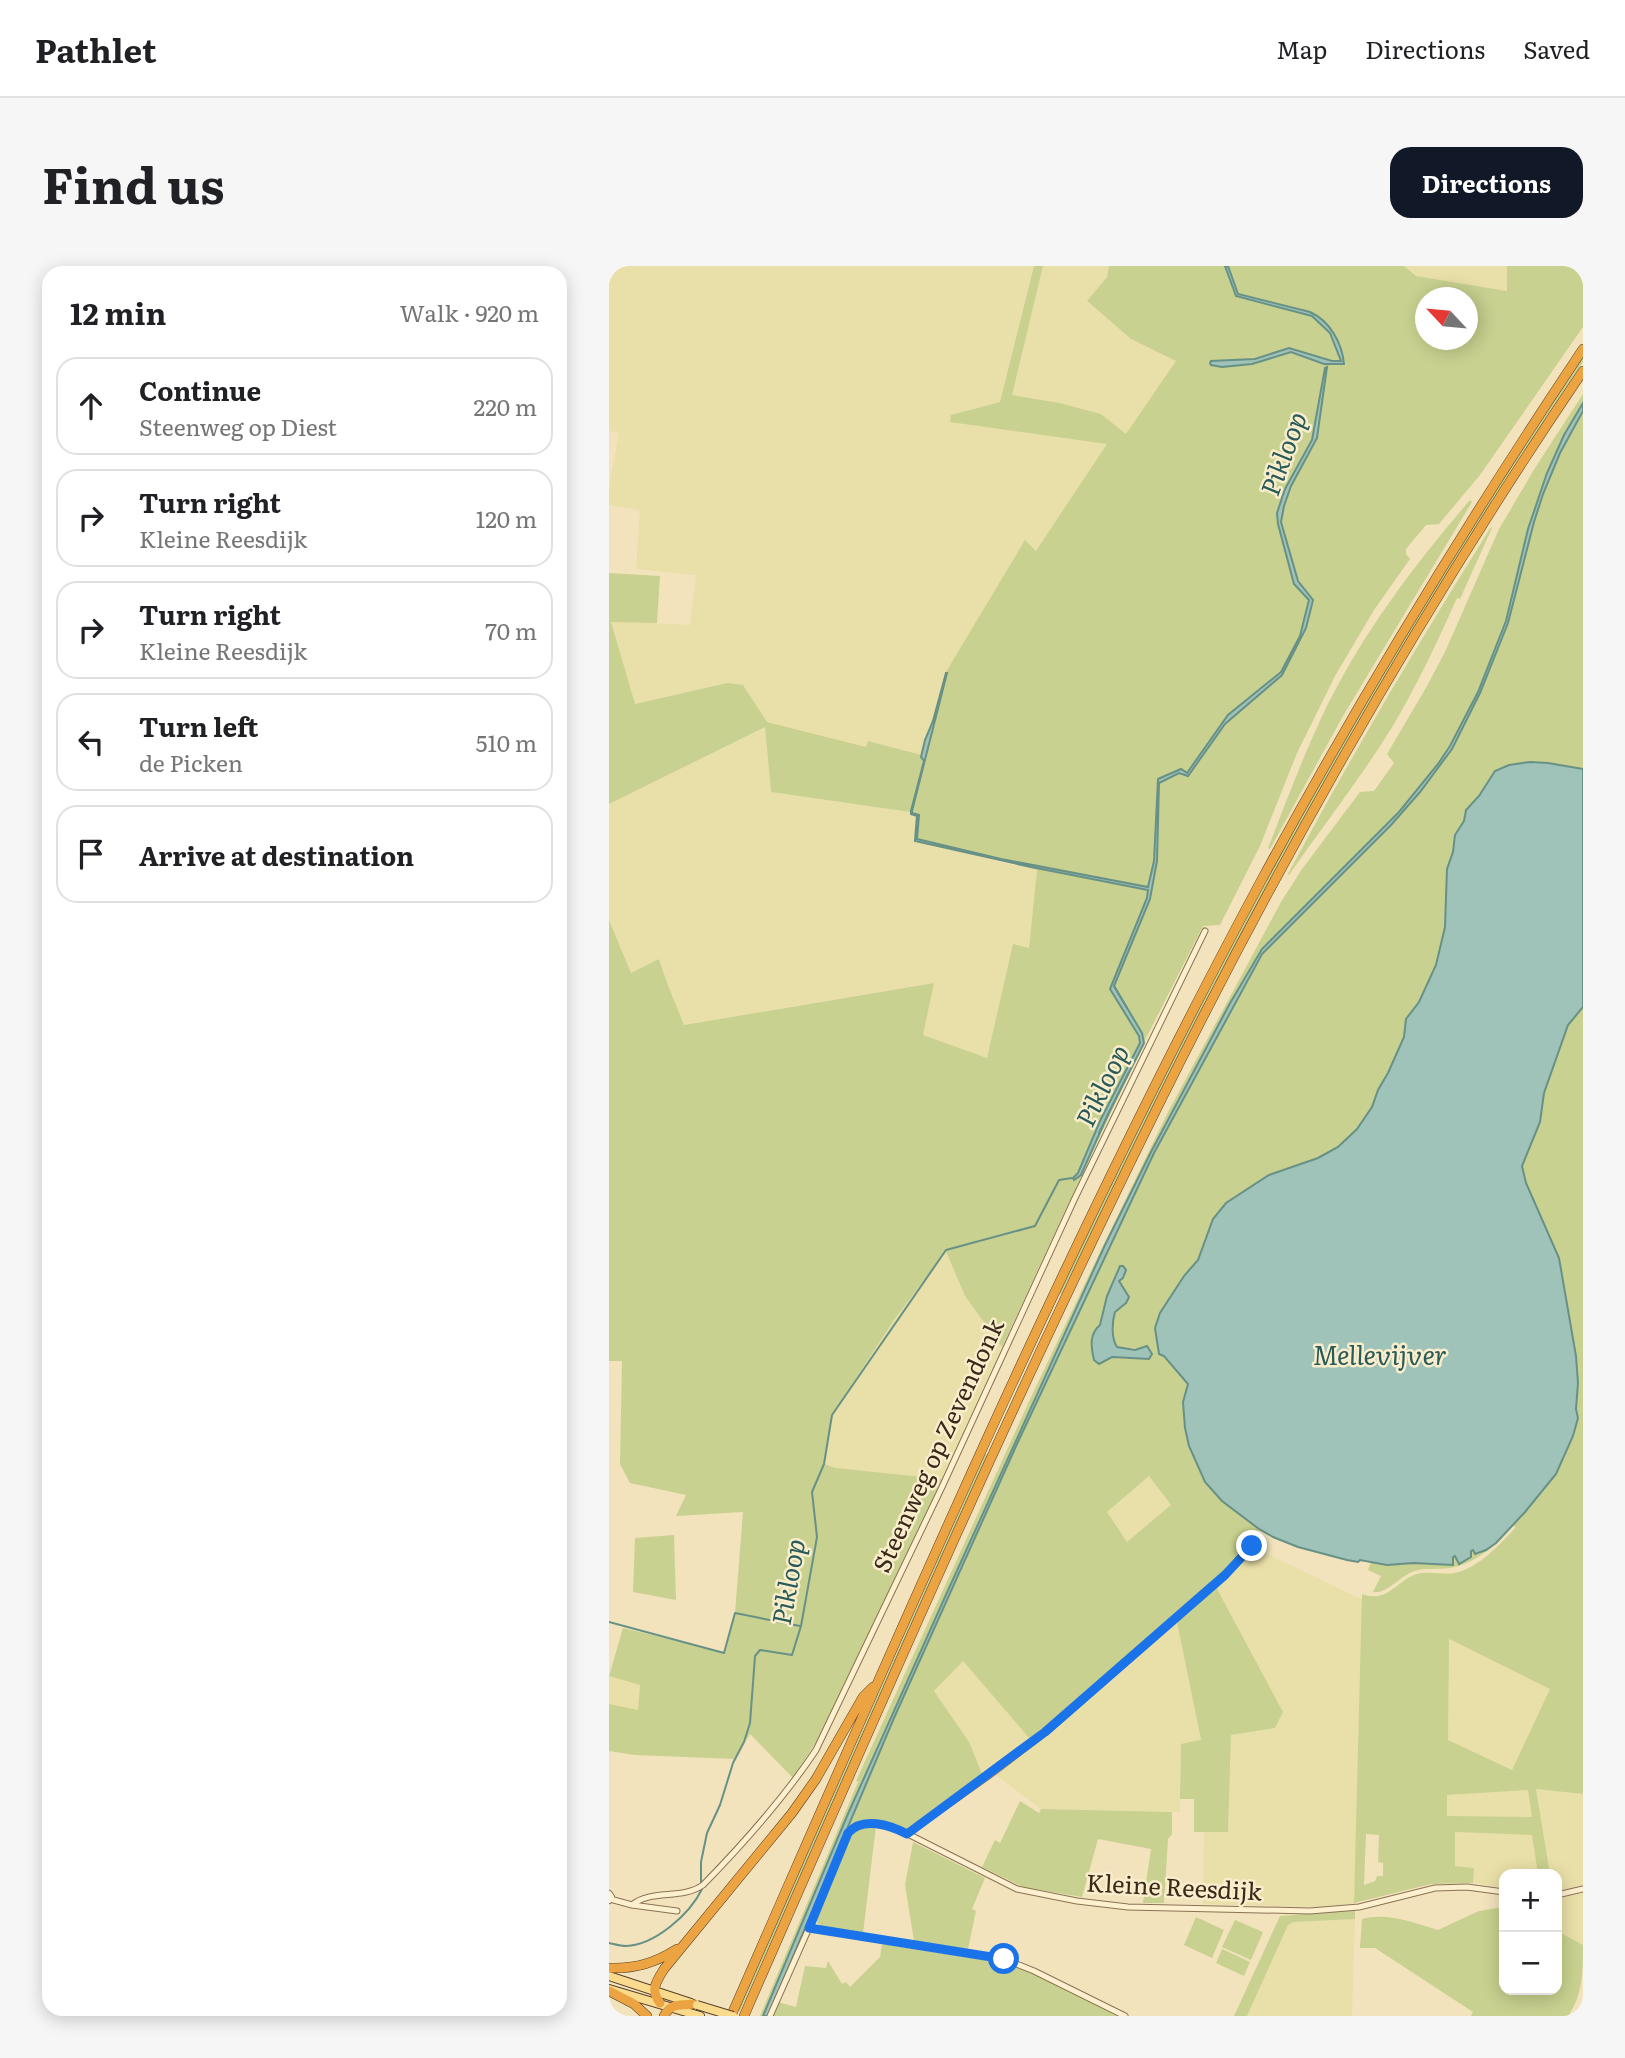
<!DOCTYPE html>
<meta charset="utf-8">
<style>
:root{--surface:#fff;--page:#f6f6f6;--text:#202124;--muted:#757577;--line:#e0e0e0;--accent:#111827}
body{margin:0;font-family:Literata,serif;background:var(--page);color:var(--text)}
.controls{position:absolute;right:21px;bottom:21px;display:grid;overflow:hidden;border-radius:14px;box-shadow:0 4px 18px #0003}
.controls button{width:63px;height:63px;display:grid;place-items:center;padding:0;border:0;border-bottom:2px solid var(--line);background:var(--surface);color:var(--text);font:35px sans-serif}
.compass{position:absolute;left:806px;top:21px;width:63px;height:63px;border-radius:50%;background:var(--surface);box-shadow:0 4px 18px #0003;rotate:296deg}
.stop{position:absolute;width:21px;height:21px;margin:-16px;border:5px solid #1a73e8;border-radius:50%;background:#fff}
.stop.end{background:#1a73e8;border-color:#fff;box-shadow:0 2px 7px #0008}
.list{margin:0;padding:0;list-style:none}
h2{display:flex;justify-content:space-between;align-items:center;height:91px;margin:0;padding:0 28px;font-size:30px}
h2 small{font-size:23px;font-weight:400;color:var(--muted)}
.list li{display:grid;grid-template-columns:46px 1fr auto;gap:21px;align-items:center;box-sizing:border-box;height:98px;margin:0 14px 14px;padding:0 14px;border:2px solid var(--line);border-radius:21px}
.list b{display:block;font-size:26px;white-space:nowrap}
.list p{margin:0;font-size:23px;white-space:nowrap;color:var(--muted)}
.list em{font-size:23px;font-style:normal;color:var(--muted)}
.icon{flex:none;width:38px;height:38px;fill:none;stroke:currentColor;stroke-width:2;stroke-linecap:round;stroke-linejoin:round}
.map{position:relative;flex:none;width:974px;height:1750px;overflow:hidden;border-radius:21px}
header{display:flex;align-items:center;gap:42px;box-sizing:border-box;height:98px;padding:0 35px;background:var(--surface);border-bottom:2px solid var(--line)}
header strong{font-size:33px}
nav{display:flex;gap:38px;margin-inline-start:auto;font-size:24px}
.intro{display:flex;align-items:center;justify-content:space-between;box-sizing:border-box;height:168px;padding:0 42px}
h1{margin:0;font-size:49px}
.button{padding:18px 32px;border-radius:21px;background:var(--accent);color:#fff;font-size:24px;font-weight:700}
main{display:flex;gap:42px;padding:0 42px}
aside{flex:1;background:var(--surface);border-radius:21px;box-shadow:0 4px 18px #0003}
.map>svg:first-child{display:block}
.farmland{fill:#e9dfa8}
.green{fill:#c8d18f;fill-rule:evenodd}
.water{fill:#a0c3b9;stroke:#679187;stroke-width:2}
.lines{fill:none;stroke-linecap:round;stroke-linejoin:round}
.stream{stroke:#679187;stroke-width:2}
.minor-casing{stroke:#8b7253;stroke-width:7}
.tertiary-casing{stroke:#8b7253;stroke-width:8}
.primary-casing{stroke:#584029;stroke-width:10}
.motorway-casing{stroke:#584029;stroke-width:10}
.minor{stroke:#fcf0cf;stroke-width:5}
.tertiary{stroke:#fcf0cf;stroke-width:6}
.primary{stroke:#fadb8e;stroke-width:8}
.motorway{stroke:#eca442;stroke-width:9}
.primary-bridge-casing{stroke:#584029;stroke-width:10;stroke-linecap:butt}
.primary-bridge{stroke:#fadb8e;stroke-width:8}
.route{stroke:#1a73e8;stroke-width:9}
.labels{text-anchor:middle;stroke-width:5;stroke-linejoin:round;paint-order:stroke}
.street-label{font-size:24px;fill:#39291a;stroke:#f9edcc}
.water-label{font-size:26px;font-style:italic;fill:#275a58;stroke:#f9edcc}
</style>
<header>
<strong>Pathlet</strong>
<nav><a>Map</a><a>Directions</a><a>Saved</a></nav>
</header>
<div class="intro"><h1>Find us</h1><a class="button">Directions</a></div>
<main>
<aside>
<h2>12 min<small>Walk · 920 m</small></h2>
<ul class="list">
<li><svg class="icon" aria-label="ahead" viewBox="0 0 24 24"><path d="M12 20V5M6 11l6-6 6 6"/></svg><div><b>Continue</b><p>Steenweg op Diest</p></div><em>220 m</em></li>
<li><svg class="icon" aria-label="right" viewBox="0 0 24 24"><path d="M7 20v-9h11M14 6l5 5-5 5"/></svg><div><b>Turn right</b><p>Kleine Reesdijk</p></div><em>120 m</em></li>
<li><svg class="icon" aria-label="right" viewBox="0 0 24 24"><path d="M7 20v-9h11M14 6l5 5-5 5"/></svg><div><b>Turn right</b><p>Kleine Reesdijk</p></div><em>70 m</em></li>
<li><svg class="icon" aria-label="left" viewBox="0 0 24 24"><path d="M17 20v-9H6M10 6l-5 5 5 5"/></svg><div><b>Turn left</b><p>de Picken</p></div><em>510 m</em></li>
<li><svg class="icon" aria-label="arrive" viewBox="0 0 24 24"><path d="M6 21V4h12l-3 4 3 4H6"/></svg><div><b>Arrive at destination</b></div></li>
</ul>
</aside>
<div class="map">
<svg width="974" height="1750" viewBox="0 0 974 1750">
<rect width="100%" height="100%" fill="#f2e3bc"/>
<path class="farmland" d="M 0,0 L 425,0 L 391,136 L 343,149 L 341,155 L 499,178 L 427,285 L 416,274 L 338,406 L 316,490 L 260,476 L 257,481 L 158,456 L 118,417 L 25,438 L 2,355 L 81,359 L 87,309 L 27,303 L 31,244 L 0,239 L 0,220 L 10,167 L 0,165 Z
M 434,0 L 500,0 L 498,11 L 478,36 L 522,73 L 568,95 L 517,169 L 492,148 L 451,137 L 402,129 Z
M 795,0 L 898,0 L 898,25 L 806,10 Z
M 156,461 L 162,526 L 301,546 L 307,548 L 305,573 L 395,597 L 428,604 L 420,683 L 404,679 L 378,792 L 314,769 L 324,717 L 75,759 L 60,722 L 51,693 L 22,707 L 0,654 L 0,538 Z
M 337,984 L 356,1030 L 393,1081 L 333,1213 L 227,1202 L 215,1198 L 223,1149 L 285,1054 Z
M 540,1210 L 562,1239 L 519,1277 L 498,1246 Z
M 646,1282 L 754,1334 L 745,1637 L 714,1641 L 594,1638 L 595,1566 L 619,1565 L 622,1469 L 666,1462 L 674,1446 L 607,1321 Z
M 568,1356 L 592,1475 L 572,1479 L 571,1546 L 432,1543 L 387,1509 L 419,1485 Z
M 839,1373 L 942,1422 L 903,1504 L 839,1474 Z
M 354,1395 L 421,1473 L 374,1510 L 360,1476 L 325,1425 Z
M 0,1410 L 31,1419 L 29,1445 L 0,1438 Z
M 919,1523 L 923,1551 L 838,1551 L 837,1529 Z
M 927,1523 L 974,1528 L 974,1619 L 948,1625 L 948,1608 L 941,1608 Z
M 845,1566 L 923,1569 L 929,1608 L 895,1608 L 895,1613 L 892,1613 L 891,1621 L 864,1617 L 865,1602 L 846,1600 Z
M 974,1627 L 974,1679 L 948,1665 L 948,1633 Z
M 746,1653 L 743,1750 L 638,1750 L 679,1659 L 685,1656 Z"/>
<path class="green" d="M 425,0 L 434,0 L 403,129 L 451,137 L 492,148 L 517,168 L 567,95 L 522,73 L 478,35 L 498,11 L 500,0 L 795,0 L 807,10 L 898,25 L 898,0 L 974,0 L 974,61 L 871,209 L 830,258 L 817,259 L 797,283 L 797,288 L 801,293 L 765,344 L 726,410 L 688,487 L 651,580 L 611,659 L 594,660 L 532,782 L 393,1081 L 356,1030 L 337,985 L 285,1054 L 223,1149 L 215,1198 L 227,1202 L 333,1213 L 302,1281 L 209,1473 L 184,1512 L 141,1468 L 126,1493 L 26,1489 L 0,1485 L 0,1438 L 29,1444 L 31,1419 L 0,1410 L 14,1362 L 115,1386 L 126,1347 L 134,1246 L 67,1250 L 77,1229 L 21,1217 L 11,1198 L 13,1095 L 0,1095 L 0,654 L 22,707 L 50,693 L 60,722 L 75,759 L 325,717 L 314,769 L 378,792 L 404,678 L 420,682 L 428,604 L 305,573 L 307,548 L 301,546 L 162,526 L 156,461 L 0,538 L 0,307 L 51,310 L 48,357 L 2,356 L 26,438 L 118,417 L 134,419 L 158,456 L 257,481 L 259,475 L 316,490 L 337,406 L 416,274 L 427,285 L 498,178 L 341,156 L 342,149 L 391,136 ZM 816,32 L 858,32 L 858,74 L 816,74 Z
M 974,90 L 974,96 C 887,228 802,361 725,499 C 628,672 539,850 452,1029 L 450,1026 C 526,871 601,715 685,564 C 774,402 872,245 974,90 Z
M 974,128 L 974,503 L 939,497 L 921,496 L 886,505 L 870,530 L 857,544 L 855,555 L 846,569 L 845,586 L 838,603 L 836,661 L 833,679 L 827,699 L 810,736 L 797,753 L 795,771 L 779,807 L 769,824 L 763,841 L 748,863 L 729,881 L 709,892 L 660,909 L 639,923 L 559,1035 L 555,1090 L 579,1118 L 574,1136 L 576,1162 L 580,1180 L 595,1216 L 613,1235 L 650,1263 L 620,1301 L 421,1473 L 354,1395 L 325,1425 L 360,1476 L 374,1510 L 299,1563 C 278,1561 256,1545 237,1562 L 159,1750 L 151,1750 L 249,1516 L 247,1515 L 423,1129 L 491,986 L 559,846 L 672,636 L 693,603 L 751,526 L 765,525 L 785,497 L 778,488 L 818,420 L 836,386 L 890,263 L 926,202 ZM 509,1002 L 517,1004 L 510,1015 L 519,1028 L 515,1040 L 506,1046 C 503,1056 502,1071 508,1081 L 529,1083 L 534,1093 L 500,1092 L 491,1060 L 498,1030 ZM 540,1210 L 562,1239 L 518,1276 L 498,1246 Z
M 861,234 L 863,236 L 734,450 L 661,583 L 659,582 C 674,544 688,506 705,468 C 743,381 800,305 861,234 Z
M 882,261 L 883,262 L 851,333 L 848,332 C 828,377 807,421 782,463 C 751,513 714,560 680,609 L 679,608 C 742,490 811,374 882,261 Z
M 974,741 L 974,1528 L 927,1523 L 941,1608 L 929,1608 L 923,1569 L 846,1566 L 846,1600 L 865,1602 L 864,1617 L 822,1618 L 745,1637 L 753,1328 C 779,1338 789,1313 808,1308 C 820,1305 833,1309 846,1307 C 870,1302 891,1278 907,1261 L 904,1260 C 888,1278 867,1298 841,1302 C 828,1304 815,1301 803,1306 C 791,1311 783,1322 770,1326 L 764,1326 L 772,1310 L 759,1304 L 762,1296 L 778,1299 L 804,1297 L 843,1299 L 844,1290 L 846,1290 L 849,1296 L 863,1284 L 887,1277 L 916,1246 L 947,1208 L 965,1170 L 969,1152 L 967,1143 L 969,1117 L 967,1090 L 950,992 L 917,917 L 913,900 L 931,856 L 935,827 L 959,759 ZM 840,1373 L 941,1423 L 903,1504 L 839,1474 ZM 919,1524 L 923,1551 L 838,1550 L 838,1529 ZM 757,1568 L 770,1569 L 769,1596 L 774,1597 L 774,1610 L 768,1610 L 766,1615 L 755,1619 Z
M 376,1188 L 379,1189 L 131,1745 L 129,1744 Z
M 65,1269 L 67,1334 L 24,1326 L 26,1272 Z
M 607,1321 L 674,1446 L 666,1462 L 622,1469 L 619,1566 L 585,1566 L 585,1533 L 571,1533 L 572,1478 L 592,1474 L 568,1356 Z
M 411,1535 L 430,1547 L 432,1543 L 563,1546 L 563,1568 L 559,1573 L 555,1637 L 534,1637 L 542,1583 L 489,1573 L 473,1631 L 414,1621 L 373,1601 L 386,1574 L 391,1577 Z
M 256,1560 L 267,1560 L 254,1667 L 215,1662 L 208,1657 L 207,1648 L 241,1565 Z
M 304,1576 L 376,1612 L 363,1643 L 367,1645 L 359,1683 L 305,1675 L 296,1619 Z
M 895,1641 L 895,1724 L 948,1724 L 948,1665 L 974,1679 C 974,1706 974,1729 959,1750 L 862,1750 L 864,1746 L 766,1682 L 751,1682 L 753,1653 C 777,1646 806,1657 829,1664 L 870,1645 Z
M 746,1644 L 746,1653 L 685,1656 L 679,1659 L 638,1750 L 625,1750 L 671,1650 Z
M 587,1651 L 615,1664 L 603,1692 L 575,1679 Z
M 626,1654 L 654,1666 L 642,1694 L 613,1681 Z
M 273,1678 L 405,1699 L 508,1750 L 163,1750 L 169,1736 L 187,1741 L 196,1700 L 217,1702 L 219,1695 L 233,1718 L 237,1716 L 241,1721 L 271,1691 Z
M 613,1683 L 641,1696 L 635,1710 L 607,1697 Z"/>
<path class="water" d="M 616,0 L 619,0 L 629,28 L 701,46 C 721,55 733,77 735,98 L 715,98 L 682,86 L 643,98 L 613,101 L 602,99 L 601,97 L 602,95 L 646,93 L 680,82 L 723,95 L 732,95 L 721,67 L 703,50 L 627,30 Z
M 718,101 L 708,172 L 682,220 L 675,240 L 672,256 L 689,315 L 704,334 L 697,362 L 673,409 L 616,458 L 579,510 L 570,507 L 550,517 L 548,595 L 541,633 L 505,720 L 533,767 L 535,777 L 500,846 L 472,909 L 465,914 L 464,912 L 469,907 L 491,855 L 531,777 L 530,770 L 501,723 L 538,632 L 539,624 L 422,601 L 306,575 L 308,550 L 302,548 L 302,545 L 315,495 L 312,491 L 316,474 L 324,455 L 337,407 L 338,407 L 303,545 L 303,547 L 310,549 L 308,573 L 392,593 L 539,621 L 545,595 L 549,513 L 572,503 L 578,507 L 619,449 L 672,406 L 691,370 L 700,334 L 685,318 L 669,258 L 668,247 L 676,223 L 703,174 L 716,102 Z
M 974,137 L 974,145 L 951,187 L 934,228 L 925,256 L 899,357 L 871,427 L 843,483 L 811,526 L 782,559 L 653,688 L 545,887 L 408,1178 L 285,1452 L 159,1750 L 154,1750 L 238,1550 L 336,1331 L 496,979 L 542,886 L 620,739 L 653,683 L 790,546 L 829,498 L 841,480 L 869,426 L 897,355 L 919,263 L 938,207 L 955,169 Z
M 921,496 L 939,497 L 974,503 L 974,741 L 959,759 L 935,827 L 931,856 L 913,900 L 917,917 L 950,992 L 967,1090 L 969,1117 L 967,1143 L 969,1152 L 964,1170 L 947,1208 L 916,1246 L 887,1277 L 877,1284 L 866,1288 L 864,1284 L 862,1285 L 862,1291 L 850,1298 L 846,1290 L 844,1291 L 844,1299 L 804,1297 L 778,1299 L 751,1294 L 749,1296 L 738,1294 L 689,1281 L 664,1271 L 650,1263 L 613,1235 L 596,1216 L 580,1180 L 576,1162 L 574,1136 L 579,1118 L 555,1090 L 550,1088 L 546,1062 L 551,1047 L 575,1010 L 589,994 L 604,953 L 617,937 L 660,909 L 709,892 L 729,881 L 748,863 L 763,841 L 769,824 L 779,807 L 795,771 L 797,753 L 810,736 L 827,699 L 836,661 L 838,603 L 844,586 L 846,569 L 855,555 L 857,544 L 870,530 L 886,505 L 900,499 Z
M 511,1000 L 514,1000 L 517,1004 L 514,1012 L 510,1015 L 520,1031 L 517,1037 L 506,1046 C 503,1056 502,1072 508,1081 L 526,1084 L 538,1080 L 543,1088 L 540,1093 L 503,1091 L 490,1098 L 485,1094 C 482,1081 480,1068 491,1059 L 498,1030 Z"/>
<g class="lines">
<path class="stream" d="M 505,720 L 518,742
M 490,867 L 520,806
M 0,1356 L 115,1387 L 126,1347 L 191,1360
M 92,1616 L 92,1596 L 98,1567 L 111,1539 L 124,1497 L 135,1476 L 141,1457 L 146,1390 L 151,1384 L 183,1389 L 192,1360 L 208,1271 L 203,1226 L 215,1198 L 223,1149 L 337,984 L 426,960 L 450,914 L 463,912
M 0,1677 C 5,1678 11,1680 17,1680 C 46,1679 81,1648 93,1623"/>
<defs>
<path id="minor" d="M 298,1568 L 385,1506 L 436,1467 L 616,1309 L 639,1283 L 647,1279
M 948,1629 L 974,1623
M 1,1633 L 23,1639 L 68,1645
M 23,1639 C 42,1623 73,1634 94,1619 C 135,1577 175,1532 207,1484 L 333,1221 L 466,932 L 596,665
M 200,1662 L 395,1693 L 425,1705 L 516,1750
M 161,1750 L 200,1662 L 237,1571 C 248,1551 273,1557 291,1564 L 408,1623 L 468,1635 L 519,1641 L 701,1645 L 750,1641 L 826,1622 L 858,1621 L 895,1626"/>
<path id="tertiary" d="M 0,1628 L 2,1631 L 0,1634"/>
<path id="primary" d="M 0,1710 L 82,1737
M 0,1723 L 91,1750"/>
<path id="motorway" d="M 0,1702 C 26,1703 46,1697 68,1683
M 0,1725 L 25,1738 L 38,1750
M 51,1737 C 41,1724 47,1716 55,1703 L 183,1547 L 207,1513 L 254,1431 L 264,1421
M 55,1750 C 62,1736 71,1740 84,1738
M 122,1750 C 290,1368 454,983 652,615 C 751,432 859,255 974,83
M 135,1750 C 269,1444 402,1136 551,836 C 676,584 816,338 974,105"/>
</defs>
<use href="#minor" class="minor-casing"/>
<use href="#tertiary" class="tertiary-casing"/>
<use href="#primary" class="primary-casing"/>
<use href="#motorway" class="motorway-casing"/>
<use href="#minor" class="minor"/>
<use href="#tertiary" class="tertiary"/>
<use href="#primary" class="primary"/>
<use href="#motorway" class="motorway"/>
<defs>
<path id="primary-bridge" d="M 88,1739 L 124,1750"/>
</defs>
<use href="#primary-bridge" class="primary-bridge-casing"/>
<use href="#primary-bridge" class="primary-bridge"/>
</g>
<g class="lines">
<path class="route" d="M 395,1693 L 200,1662 L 239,1567 C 253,1550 281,1559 298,1568 L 436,1466 L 616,1309 L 643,1280"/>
</g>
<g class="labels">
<g class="street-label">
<text transform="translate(330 1180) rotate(-65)" y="8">Steenweg op Zevendonk</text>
<text transform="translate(565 1622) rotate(3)" y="8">Kleine Reesdijk</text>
</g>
<g class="water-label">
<text transform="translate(675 188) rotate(-70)" y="9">Pikloop</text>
<text transform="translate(494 820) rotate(-64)" y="9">Pikloop</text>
<text x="771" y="1099">Mellevijver</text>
<text transform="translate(180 1316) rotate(-80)" y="9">Pikloop</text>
</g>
</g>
</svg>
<div class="controls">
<button>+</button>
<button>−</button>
</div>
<svg class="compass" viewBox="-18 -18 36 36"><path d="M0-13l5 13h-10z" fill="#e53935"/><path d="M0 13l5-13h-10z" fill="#757577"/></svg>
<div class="stop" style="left:395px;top:1693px"></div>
<div class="stop end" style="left:643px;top:1280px"></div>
</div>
</main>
